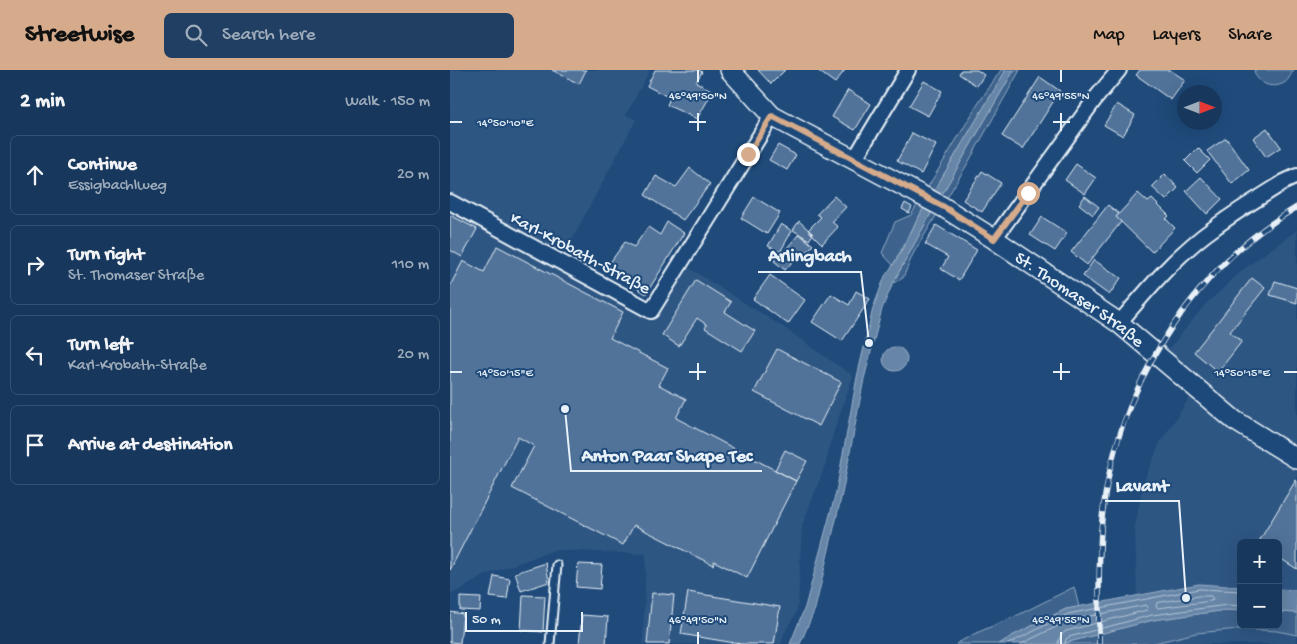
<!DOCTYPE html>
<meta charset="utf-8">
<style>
:root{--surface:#17385c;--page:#203f62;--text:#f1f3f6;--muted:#9eacbb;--line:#365272;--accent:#d6ab8b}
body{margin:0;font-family:"Gochi Hand",sans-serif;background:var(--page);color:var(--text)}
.controls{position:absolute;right:15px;bottom:15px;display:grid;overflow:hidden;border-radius:8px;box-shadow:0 5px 20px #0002}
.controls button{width:45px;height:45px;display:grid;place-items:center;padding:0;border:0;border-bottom:1px solid var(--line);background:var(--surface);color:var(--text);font:25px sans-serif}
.compass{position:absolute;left:727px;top:15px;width:45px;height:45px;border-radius:50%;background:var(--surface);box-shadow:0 5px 20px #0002;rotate:90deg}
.scale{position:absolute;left:15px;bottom:12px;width:118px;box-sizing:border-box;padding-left:5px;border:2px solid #e8f1f8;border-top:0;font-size:14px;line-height:18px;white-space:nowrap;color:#e8f1f8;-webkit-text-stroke:4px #1f4a7a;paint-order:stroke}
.stop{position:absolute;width:15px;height:15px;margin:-11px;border:4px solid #d6ab8b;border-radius:50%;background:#fff}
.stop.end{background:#d6ab8b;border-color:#fff;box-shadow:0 1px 5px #0008}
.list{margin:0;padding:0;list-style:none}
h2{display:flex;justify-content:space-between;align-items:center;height:65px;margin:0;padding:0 20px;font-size:21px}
h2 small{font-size:16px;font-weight:400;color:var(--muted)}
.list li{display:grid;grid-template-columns:32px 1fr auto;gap:15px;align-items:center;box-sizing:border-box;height:80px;margin:0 10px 10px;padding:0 10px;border:1px solid var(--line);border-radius:8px}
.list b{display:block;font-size:19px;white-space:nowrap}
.list p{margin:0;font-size:16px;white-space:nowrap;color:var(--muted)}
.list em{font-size:16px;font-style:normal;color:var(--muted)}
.icon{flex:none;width:28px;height:28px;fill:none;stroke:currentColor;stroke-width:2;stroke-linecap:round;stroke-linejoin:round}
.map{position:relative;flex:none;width:847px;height:574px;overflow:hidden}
header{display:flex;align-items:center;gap:30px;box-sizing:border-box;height:70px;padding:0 25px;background:var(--accent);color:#111}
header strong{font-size:24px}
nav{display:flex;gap:28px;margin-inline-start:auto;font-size:18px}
.search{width:350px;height:45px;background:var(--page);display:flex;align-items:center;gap:12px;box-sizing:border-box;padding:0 18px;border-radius:8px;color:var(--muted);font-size:19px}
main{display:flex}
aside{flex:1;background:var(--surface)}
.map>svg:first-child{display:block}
.built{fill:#2e5683}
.green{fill:#3c628c;stroke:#92aac2}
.water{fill:#6685a7;stroke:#9ab0c7}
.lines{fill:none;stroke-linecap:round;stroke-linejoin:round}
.shore{stroke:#b4c6d8;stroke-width:1}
.building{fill:#517399;stroke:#e8f1f8}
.service-casing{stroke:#e8f1f8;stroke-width:11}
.minor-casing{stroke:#e8f1f8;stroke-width:18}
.secondary-casing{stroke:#e8f1f8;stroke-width:22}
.service{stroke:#1f4a7a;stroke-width:7}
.minor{stroke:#1f4a7a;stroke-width:14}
.secondary{stroke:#1f4a7a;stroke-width:19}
.rail-casing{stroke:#e8f1f8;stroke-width:5.5}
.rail{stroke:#1f4a7a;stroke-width:4;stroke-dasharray:11;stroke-linecap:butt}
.route{stroke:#d6ab8b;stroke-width:6}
.ticks{fill:none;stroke:#e8f1f8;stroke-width:2}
.labels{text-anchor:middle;stroke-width:4;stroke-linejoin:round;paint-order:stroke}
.street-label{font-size:18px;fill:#e8f1f8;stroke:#1f4a7a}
.ticks-label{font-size:12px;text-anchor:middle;fill:#e8f1f8;stroke:#1f4a7a;stroke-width:4;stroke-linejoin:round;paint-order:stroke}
.leader{fill:none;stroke:#e8f1f8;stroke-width:2}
.callout-dot{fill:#e8f1f8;stroke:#1f4a7a;stroke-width:2}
.callout-label{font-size:19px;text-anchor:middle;font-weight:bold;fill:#e8f1f8;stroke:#1f4a7a;stroke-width:4;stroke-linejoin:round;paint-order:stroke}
</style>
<header>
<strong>Streetwise</strong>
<div class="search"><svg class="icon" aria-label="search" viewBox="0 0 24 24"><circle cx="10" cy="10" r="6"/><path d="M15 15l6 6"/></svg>Search here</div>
<nav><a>Map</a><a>Layers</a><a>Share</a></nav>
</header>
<main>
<aside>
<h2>2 min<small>Walk · 150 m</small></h2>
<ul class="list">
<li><svg class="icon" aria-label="ahead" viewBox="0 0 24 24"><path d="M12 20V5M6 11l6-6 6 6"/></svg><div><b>Continue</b><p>Essigbachlweg</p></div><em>20 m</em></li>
<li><svg class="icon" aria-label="right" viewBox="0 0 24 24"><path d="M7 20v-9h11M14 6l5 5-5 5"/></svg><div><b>Turn right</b><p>St. Thomaser Straße</p></div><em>110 m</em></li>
<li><svg class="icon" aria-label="left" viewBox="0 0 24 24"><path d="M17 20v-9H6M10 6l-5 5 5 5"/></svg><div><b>Turn left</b><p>Karl-Krobath-Straße</p></div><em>20 m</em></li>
<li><svg class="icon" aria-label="arrive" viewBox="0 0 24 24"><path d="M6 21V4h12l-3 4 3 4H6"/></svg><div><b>Arrive at destination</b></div></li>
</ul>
</aside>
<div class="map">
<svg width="847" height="574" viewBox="0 0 847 574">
<rect width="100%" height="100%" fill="#1f4a7a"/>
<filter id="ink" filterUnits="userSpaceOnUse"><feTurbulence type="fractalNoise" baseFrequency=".02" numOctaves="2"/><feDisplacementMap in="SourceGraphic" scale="10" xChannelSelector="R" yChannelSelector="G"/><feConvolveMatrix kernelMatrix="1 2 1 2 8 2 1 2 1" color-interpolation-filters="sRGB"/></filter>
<g filter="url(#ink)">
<path class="built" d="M 0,0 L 200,0 L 176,45 L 186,50 L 113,186 L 206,240 L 234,195 L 333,257 L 403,306 L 382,367 L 376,393 L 352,456 L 348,534 L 346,543 L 335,562 L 331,574 L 193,574 L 196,484 L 104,480 L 38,504 L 0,525 Z
M 847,160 L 847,520 L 828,519 L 828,473 L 791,473 L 791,517 L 749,514 L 687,525 L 685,457 L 693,413 L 710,373 L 752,308 L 717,281 L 755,235 L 794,199 Z
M 789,559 L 827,561 L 847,565 L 847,574 L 700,574 L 746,563 Z"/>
<path class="green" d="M 551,0 L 556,0 L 472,141 L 443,195 L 432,183 L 445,152 L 461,145 L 528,34 Z
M 564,0 L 570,0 L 518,93 L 463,184 L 453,208 L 443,213 L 480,145 Z
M 804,0 L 844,0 C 841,4 838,11 834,13 C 822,20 806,13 804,0 Z
M 624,517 L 629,537 L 616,539 L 562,566 L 549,574 L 506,574 L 524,564 L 566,546 Z
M 777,540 L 791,541 L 791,555 L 828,555 L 828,542 L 847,543 L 847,565 L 827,561 L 789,559 L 746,563 L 700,574 L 611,574 L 703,550 Z"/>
<path class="water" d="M 556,0 L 564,0 L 480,145 L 443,213 L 432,239 L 414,309 L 392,424 L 365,539 L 350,574 L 340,574 L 355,537 L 386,422 L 407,307 L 423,238 L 435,206 L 446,191 L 472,141 Z
M433 289a12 12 0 1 1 24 0a12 12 0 1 1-24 0Z
M 749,514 L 791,517 L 791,541 L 777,540 L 703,550 L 611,574 L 549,574 L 562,566 L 616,539 Z
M 828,519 L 847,520 L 847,543 L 828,542 Z"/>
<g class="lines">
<path class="shore" d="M 749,526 L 761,526 L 763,529 L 761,531 L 708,538 L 706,536 L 707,533 Z
M 558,574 L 618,544 L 749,519 L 791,521
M 571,574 L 620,550 L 696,535 L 698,537 L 697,540 L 616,561 L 610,566 L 608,574
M 615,574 L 616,569 L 619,567 L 702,545 L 777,535 L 791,536"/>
</g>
<path class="building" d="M 102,0 L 136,0 L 129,14 Z
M 205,0 L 249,0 L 252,2 L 246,12 L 263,21 L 247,49 L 217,35 L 220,28 L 197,16 Z
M 308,0 L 335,0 L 321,14 Z
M 367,0 L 395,0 L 385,13 Z
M 511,0 L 527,0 L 534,5 L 527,16 L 509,4 Z
M 690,0 L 720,0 L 735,10 L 721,30 L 686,5 Z
M 590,7 L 610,21 L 573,79 L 552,66 Z
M 474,11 L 492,21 L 478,46 L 459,36 Z
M 398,20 L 421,34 L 405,60 L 382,47 Z
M 667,34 L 685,45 L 673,66 L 654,55 Z
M 817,58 L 831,77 L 816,87 L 803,68 Z
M 462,63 L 486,75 L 471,104 L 447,91 Z
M 776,68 L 799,100 L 782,114 L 757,81 Z
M 328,75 L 346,85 L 337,100 L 319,90 Z
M 748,78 L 760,90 L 747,103 L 735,91 Z
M 626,94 L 646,108 L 635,124 L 615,110 Z
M 240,98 L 260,114 L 233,150 L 195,125 L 206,106 L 226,117 Z
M 532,101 L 551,113 L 532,142 L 513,130 Z
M 715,104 L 728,118 L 716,130 L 702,117 Z
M 751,107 L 772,129 L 757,144 L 736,121 Z
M 688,123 L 698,132 L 702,129 L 719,146 L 716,149 L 725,158 L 702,182 L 666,147 Z
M 384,126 L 396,137 L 382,152 L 388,157 L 372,174 L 358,160 L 371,147 L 367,144 Z
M 635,126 L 649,137 L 643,145 L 629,134 Z
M 304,127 L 330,143 L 317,164 L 291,148 Z
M 455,133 L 462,137 L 459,143 L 452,139 Z
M 658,135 L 669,144 L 666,147 L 671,152 L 637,195 L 621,182 Z
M 0,145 L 27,159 L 12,187 L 0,180 Z
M 592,147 L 617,163 L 605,181 L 580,165 Z
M 349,151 L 363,164 L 359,170 L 343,160 Z
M 217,152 L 234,163 L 196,224 L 156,198 L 175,172 L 184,177 L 198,157 L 210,165 Z
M 331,154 L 342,161 L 330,182 L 318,176 Z
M 486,155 L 527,180 L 509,210 L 491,199 L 498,187 L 475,174 Z
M 349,164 L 363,175 L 349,190 L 336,179 Z
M 47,176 L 173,242 L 160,268 L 218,298 L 209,315 L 236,329 L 226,348 L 346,411 L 297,508 L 264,491 L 263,495 L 184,455 L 173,475 L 62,418 L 84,376 L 68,367 L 0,500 L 0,216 L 13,191 L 34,202 Z
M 331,180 L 344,190 L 335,200 L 324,191 Z
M 644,190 L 671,208 L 659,225 L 633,206 Z
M 320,205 L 355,230 L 338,254 L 303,229 Z
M 802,208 L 815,218 L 780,262 L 792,271 L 768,302 L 744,282 Z
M 246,210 L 281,232 L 275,242 L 305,261 L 292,281 L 255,258 L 257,255 L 247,248 L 229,276 L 212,265 Z
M 825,211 L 847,218 L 847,233 L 820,225 Z
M 406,221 L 420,229 L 392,271 L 362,252 L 381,224 L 399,235 Z
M 327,279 L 391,312 L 369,356 L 304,322 Z
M 335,380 L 357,391 L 346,411 L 325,400 Z
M 846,410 L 847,411 L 847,499 L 828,487 L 828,473 L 808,473 Z
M 96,493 L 99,512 L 71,521 L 65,503 Z
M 128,494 L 152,495 L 150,519 L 126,517 Z
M 44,506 L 60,509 L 57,529 L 40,527 Z
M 238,522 L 330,537 L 324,574 L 291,574 L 231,564 Z
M 202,523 L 224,525 L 219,574 L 197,574 Z
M 73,525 L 95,526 L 93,562 L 71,560 Z
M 10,527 L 31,528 L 30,541 L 10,540 Z
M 0,542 L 13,544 L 10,573 L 0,572 Z
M 132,545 L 158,547 L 156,574 L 129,574 Z"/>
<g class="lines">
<defs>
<path id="service" d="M 100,574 L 107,495"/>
<path id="minor" d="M 404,90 L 458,0
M 0,132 L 201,241 L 322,46
M 544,169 L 645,29 L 669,0
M 669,253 C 698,219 727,184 764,158 C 786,141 811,127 834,112 L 847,106"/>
<g id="secondary">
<path id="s1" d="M 280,0 L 322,46 L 493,137 L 544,169 L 669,253 L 784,350 L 847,389"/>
</g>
</defs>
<use href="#service" class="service-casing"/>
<use href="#minor" class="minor-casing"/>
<use href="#secondary" class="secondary-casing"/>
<use href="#service" class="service"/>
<use href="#minor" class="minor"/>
<use href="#secondary" class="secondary"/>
<defs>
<path id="rail" d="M 649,574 C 649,532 648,490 652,449 C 664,325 739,200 847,137"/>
</defs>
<use href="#rail" class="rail-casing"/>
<use href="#rail" class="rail"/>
</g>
</g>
<g class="lines" filter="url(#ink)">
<path class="route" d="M 298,84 L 322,46 L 494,137 L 544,169 L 578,123"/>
</g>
<path class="ticks" d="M 248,0 L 248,12M 611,0 L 611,12M 248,43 L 248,61M 611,43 L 611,61M 0,52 L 12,52M 239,52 L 256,52M 603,52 L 620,52M 248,293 L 248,310M 611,293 L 611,310M 0,302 L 12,302M 239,302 L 256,302M 603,302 L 620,302M 834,302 L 847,302M 248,562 L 248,574M 611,562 L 611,574"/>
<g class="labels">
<g class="street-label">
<text transform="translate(131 182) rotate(28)" y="6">Karl-Krobath-Straße</text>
<text dy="6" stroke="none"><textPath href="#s1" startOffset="421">St. Thomaser Straße</textPath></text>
</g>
</g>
<g class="ticks-label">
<text x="248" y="29">46°49'50"N</text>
<text x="611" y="29">46°49'55"N</text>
<text x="55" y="56">14°50'10"E</text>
<text x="792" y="306">14°50'15"E</text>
<text x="55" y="306">14°50'15"E</text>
<text x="248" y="553">46°49'50"N</text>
<text x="611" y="553">46°49'55"N</text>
</g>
<path class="leader" d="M419 273L411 202H308M115 339L121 401H312M736 528L729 431H655"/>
<g class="callout-dot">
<circle cx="419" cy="273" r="5"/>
<circle cx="115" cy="339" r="5"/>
<circle cx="736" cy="528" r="5"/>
</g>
<g class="callout-label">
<text x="360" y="191">Arlingbach</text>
<text x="217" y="391">Anton Paar Shape Tec</text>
<text x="692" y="421">Lavant</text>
</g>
</svg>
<div class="controls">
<button>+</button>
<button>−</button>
</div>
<svg class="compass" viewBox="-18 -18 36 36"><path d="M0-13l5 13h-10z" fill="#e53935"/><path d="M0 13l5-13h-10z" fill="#9eacbb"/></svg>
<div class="scale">50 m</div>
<div class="stop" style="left:578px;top:123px"></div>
<div class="stop end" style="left:298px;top:84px"></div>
</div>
</main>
